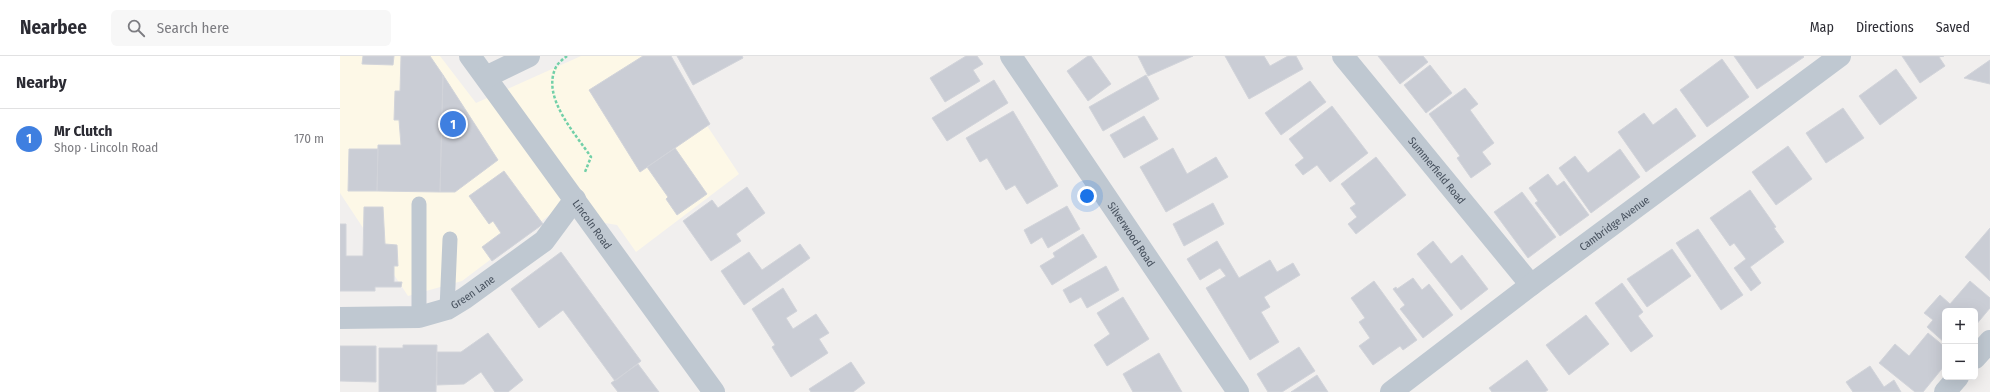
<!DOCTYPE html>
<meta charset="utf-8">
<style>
:root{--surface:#fff;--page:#f7f7f7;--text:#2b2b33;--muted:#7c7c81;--line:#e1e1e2;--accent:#1261e8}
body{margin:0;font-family:"Fira Sans Condensed",sans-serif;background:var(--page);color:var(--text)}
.controls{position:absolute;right:12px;bottom:12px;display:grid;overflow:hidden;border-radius:6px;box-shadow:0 4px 16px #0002}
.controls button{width:36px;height:36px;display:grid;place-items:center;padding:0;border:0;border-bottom:1px solid var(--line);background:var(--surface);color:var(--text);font:20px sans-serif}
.you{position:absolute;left:747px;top:140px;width:14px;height:14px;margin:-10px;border:3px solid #fff;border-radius:50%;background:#1a73e8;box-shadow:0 0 0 6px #1a73e833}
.badge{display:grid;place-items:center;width:26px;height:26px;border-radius:50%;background:var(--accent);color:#fff;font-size:13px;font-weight:700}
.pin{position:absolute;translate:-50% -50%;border:2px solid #fff;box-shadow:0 1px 4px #0006}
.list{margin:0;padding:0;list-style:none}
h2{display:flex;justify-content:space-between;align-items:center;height:52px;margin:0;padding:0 16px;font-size:17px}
h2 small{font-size:13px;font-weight:400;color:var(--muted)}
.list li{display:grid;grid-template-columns:26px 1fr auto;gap:12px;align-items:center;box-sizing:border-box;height:60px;padding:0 16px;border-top:1px solid var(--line)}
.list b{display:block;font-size:15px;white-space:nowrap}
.list p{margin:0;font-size:13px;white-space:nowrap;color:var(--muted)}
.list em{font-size:13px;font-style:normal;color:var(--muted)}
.icon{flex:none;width:22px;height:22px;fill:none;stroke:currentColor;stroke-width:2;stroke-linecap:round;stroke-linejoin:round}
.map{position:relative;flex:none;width:1650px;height:336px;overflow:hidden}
header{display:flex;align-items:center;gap:24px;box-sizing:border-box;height:56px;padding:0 20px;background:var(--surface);border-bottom:1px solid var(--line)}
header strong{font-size:19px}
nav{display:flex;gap:22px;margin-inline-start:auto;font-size:14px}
.search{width:280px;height:36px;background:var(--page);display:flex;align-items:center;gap:10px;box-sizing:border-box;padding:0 14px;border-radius:6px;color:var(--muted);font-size:15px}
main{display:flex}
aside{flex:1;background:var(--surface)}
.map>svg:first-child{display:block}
.commercial{fill:#fdf8e7}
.building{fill:#cacdd5;stroke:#d2d4da}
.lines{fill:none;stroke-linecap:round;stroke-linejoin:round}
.path{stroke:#72d0a8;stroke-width:2.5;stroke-dasharray:3 2;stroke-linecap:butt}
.service{stroke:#bfc8d1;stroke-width:15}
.minor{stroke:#bfc8d1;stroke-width:22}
.tertiary{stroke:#bfc8d1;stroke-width:22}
.labels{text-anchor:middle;stroke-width:3;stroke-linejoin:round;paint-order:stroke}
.street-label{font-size:11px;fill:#46505d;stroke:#fff}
</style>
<header>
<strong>Nearbee</strong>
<div class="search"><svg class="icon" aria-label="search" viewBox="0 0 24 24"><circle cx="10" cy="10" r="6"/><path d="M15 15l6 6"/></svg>Search here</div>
<nav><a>Map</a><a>Directions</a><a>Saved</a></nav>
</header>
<main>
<aside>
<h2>Nearby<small></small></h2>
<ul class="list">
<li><span class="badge" style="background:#3f7fe0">1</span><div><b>Mr Clutch</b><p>Shop · Lincoln Road</p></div><em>170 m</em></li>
</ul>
</aside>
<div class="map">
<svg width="1650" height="336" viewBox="0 0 1650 336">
<rect width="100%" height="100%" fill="#f1efee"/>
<path class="commercial" d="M 0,0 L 100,0 L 136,47 L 241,0 L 321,0 L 399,118 L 296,196 L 277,169 L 211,158 L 122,225 L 68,240 L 0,137 Z"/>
<path class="building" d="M 23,0 L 54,0 L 53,9 L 22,8 Z
M 61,0 L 90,0 L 103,19 L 100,136 L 37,135 L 38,89 L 61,89 L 59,64 L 54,64 L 55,35 L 60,35 Z
M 303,0 L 331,0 L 370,68 L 300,116 L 249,34 Z
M 337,0 L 402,0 L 403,2 L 353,29 Z
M 626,0 L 637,0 L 643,8 L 633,14 L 640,25 L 605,46 L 590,22 Z
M 748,0 L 751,0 L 771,28 L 748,45 L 727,15 Z
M 798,0 L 853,0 L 808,20 Z
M 885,0 L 924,0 L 930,10 L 948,0 L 956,0 L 963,13 L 909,43 Z
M 1038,0 L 1083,0 L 1088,6 L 1060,28 Z
M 1394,0 L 1463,0 L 1464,1 L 1417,33 Z
M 1562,0 L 1604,0 L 1599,1 L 1605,10 L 1580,27 Z
M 1382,3 L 1409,41 L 1367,71 L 1340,34 Z
M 1650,4 L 1650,28 L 1624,22 Z
M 1090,9 L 1112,37 L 1086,57 L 1064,29 Z
M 1556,13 L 1577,42 L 1540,69 L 1519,40 Z
M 103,19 L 158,104 L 115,136 L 100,136 Z
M 806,19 L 819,43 L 763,75 L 749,51 Z
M 654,24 L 668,47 L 607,85 L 592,62 Z
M 970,25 L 986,46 L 941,79 L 925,57 Z
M 1125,32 L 1138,48 L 1130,54 L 1154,87 L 1142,96 L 1151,108 L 1131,122 L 1117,102 L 1120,100 L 1089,58 Z
M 992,50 L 1028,97 L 990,126 L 977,109 L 963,119 L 955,109 L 964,102 L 949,83 Z
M 1336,52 L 1356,80 L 1306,116 L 1278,76 L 1304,57 L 1313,69 Z
M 1503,52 L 1524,82 L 1486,107 L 1466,77 Z
M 673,55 L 718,130 L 687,148 L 675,129 L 666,134 L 647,102 L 640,106 L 626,82 Z
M 804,60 L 818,83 L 784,102 L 770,79 Z
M 1448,90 L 1472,123 L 1436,149 L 1412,116 Z
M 335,92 L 367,138 L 337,159 L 326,143 L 328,141 L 307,111 Z
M 833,92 L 847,118 L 876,101 L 888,121 L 826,156 L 800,111 Z
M 9,93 L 38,93 L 37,135 L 8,135 Z
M 1280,93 L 1300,121 L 1251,157 L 1219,112 L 1235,100 L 1248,117 Z
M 1036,101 L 1066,139 L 1016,178 L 1008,168 L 1017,161 L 1010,152 L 1016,148 L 1001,128 Z
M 164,115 L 203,168 L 152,205 L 142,191 L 161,177 L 153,165 L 149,168 L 129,140 Z
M 1208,118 L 1217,130 L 1224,125 L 1249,159 L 1220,180 L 1195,147 L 1198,145 L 1189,132 Z
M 407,131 L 425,157 L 396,178 L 401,185 L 371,205 L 343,165 L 372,144 L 378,152 Z
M 1410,134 L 1436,171 L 1434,172 L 1444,186 L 1410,211 L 1421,227 L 1411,235 L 1394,212 L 1406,203 L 1394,187 L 1390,190 L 1370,162 Z
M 1182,136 L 1216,181 L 1188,202 L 1154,156 Z
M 873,147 L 884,168 L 844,190 L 833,168 Z
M 727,150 L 740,173 L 708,192 L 702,181 L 691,188 L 684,174 Z
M 24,151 L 43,151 L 45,188 L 57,189 L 58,210 L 54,210 L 54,226 L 62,226 L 61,231 L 35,231 L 35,235 L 0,235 L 0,168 L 6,168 L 6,200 L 23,200 Z
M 1650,172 L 1650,225 L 1625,201 Z
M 1358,173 L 1403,239 L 1381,254 L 1336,187 Z
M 743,178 L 757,201 L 712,229 L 700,210 L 715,201 L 713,197 Z
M 877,185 L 899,222 L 930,204 L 937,216 L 953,207 L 960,219 L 924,241 L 930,251 L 921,256 L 939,286 L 910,304 L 866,232 L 886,220 L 880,212 L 860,224 L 847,203 Z
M 1093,185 L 1111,208 L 1122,199 L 1148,233 L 1121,254 L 1077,198 Z
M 460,188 L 470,202 L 404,249 L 381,215 L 409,196 L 422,214 Z
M 1332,193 L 1351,220 L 1307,251 L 1287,223 Z
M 221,196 L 301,305 L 275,325 L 223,254 L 199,272 L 171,233 Z
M 766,210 L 779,234 L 747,252 L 741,241 L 730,247 L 723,234 Z
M 1073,222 L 1082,234 L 1089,228 L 1113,259 L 1083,282 L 1060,253 L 1065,249 L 1053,233 L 1056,231 L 1057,233 Z
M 1034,225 L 1077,284 L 1063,294 L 1060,290 L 1033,309 L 1019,290 L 1030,282 L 1019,266 L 1025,262 L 1011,242 Z
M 1630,225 L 1650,242 L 1650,252 L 1635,270 L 1635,255 L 1605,255 L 1605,287 L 1587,271 L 1593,264 L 1584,257 L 1600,239 L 1610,248 Z
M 1282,227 L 1303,256 L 1298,260 L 1313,280 L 1291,296 L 1255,247 Z
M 443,232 L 457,255 L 446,262 L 453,273 L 476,258 L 489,277 L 479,283 L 488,297 L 451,321 L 432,291 L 435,289 L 412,253 Z
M 783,241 L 809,283 L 767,310 L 754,289 L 770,278 L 757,257 Z
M 1246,259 L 1269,288 L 1229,319 L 1206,289 Z
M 148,277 L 183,324 L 168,336 L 155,336 L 141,316 L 124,328 L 97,329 L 97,296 L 121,296 Z
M 1588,277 L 1605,291 L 1605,309 L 1583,336 L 1575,336 L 1539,307 L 1555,288 L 1569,300 Z
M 63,289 L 97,289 L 96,336 L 39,336 L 39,292 L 63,292 Z
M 0,290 L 36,290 L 36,326 L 0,325 Z
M 959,291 L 975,315 L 942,336 L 928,336 L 917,318 Z
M 819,297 L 842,336 L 793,336 L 783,318 Z
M 1187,304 L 1208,334 L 1205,336 L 1152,336 L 1149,332 Z
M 511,306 L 525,327 L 513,336 L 471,336 L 469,333 Z
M 298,308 L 319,336 L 278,336 L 271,327 Z
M 1530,310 L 1544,331 L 1554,324 L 1561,336 L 1513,336 L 1506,326 Z
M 977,319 L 988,336 L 951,336 Z"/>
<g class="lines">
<path class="path" d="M 227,0 C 223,3 218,7 216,11 C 201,41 235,77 251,101 L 245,116"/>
<path class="service" d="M 79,148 L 79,261
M 107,253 L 110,183"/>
<g class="minor">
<path id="s1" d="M 671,0 L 898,336"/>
<path id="s2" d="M 1003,0 L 1191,229"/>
<path id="s3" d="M 0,262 L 79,261 L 107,253 L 125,242 L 204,185 L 235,143"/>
<path d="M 1635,302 L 1650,285"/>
<path id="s4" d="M 1051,336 L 1191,229 L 1500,0"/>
<path d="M 1605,336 L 1618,321"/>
</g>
<g class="tertiary">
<path id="s5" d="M 130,0 L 374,336"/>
<path d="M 146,21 L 189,0"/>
</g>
</g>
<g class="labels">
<g class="street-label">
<text dy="4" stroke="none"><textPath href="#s2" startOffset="148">Summerfield Road</textPath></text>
<text dy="4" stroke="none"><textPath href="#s5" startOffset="208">Lincoln Road</textPath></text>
<text dy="4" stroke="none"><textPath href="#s4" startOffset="280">Cambridge Avenue</textPath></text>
<text dy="4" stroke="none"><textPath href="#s1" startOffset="215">Silverwood Road</textPath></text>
<text dy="4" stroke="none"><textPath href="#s3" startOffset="139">Green Lane</textPath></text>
</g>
</g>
</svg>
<div class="controls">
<button>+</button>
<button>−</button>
</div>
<div class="you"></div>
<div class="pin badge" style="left:113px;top:68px;background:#3f7fe0">1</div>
</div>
</main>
